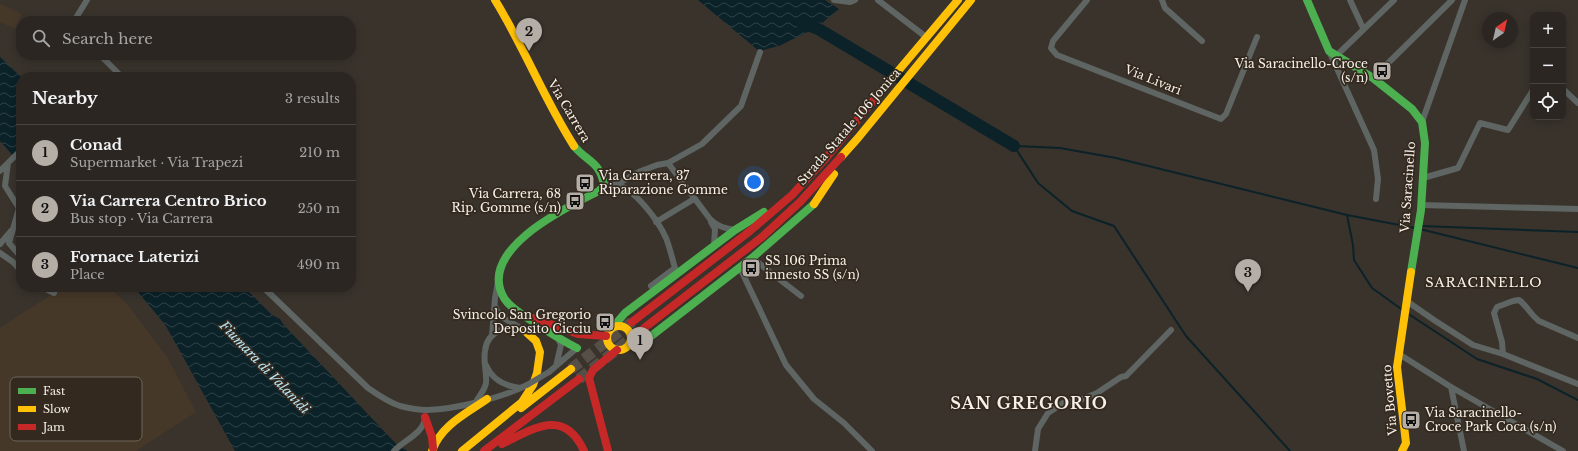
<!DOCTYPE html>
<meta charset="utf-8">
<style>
:root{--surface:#2b2621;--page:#37322e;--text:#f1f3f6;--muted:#a6a5a5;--line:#47433f;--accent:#b4aea6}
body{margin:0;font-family:"Libre Baskerville",serif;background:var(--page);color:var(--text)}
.controls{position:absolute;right:12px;top:12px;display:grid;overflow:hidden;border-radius:8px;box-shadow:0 2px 10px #0003}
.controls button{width:36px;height:36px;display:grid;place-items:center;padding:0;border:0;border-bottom:1px solid var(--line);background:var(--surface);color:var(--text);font:20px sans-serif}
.compass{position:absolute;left:1482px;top:12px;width:36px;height:36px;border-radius:50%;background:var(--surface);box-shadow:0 2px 10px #0003;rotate:34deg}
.you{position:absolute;left:754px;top:182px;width:14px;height:14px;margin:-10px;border:3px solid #fff;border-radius:50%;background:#1a73e8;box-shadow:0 0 0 6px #1a73e833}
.badge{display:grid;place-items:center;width:26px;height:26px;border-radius:50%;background:var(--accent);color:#111;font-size:13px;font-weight:700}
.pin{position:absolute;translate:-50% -33px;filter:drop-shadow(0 1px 2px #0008)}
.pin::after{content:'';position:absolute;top:21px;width:14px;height:12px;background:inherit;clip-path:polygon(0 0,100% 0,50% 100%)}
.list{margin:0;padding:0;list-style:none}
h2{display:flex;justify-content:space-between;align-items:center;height:52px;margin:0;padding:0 16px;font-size:17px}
h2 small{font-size:13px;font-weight:400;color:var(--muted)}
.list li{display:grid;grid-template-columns:26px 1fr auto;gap:12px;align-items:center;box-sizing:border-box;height:56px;padding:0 16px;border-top:1px solid var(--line)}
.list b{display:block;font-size:15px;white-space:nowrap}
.list p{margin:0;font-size:13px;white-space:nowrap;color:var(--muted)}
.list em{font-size:13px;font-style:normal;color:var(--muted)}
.icon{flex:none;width:22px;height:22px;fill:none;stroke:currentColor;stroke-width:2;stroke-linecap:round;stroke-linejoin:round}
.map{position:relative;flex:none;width:1578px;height:451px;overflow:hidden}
.search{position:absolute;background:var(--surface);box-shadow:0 2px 10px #0003;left:16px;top:16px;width:340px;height:44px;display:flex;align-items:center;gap:10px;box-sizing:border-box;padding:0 14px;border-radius:16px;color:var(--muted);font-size:15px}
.panel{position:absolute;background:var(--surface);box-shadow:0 2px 10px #0003;left:16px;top:72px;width:340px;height:220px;border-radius:16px}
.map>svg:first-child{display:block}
.built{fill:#463829}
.water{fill:url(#water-waves)}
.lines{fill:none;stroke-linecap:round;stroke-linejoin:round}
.stream{stroke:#0b2229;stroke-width:2}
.river{stroke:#0b2229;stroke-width:12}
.highway-tunnel{stroke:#564f48;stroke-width:11;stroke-dasharray:11 5.5;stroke-linecap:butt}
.street{stroke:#5e6562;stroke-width:6}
.fast{stroke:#4caf50;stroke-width:8}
.slow{stroke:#ffc107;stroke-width:8}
.jam{stroke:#c62828;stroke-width:8}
.street-bridge{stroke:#5e6562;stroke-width:6}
.labels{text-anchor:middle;stroke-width:3.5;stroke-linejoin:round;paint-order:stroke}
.poi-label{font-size:12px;fill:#f7f0e8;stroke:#33291e;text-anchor:end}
.street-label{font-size:12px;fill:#f7f0e8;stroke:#33291e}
.neighbourhood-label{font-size:13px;letter-spacing:1px;fill:#f7f0e8;stroke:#33291e}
.water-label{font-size:13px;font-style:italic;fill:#b7e6f7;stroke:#33291e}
.district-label{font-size:16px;font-weight:bold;letter-spacing:1px;fill:#f7f0e8;stroke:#33291e}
.key{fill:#33291e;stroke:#6e655b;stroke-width:1}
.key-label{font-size:11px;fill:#f7f0e8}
</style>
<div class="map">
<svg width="1578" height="451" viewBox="0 0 1578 451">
<defs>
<pattern id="water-waves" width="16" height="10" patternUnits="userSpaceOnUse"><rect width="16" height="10" fill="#0b2229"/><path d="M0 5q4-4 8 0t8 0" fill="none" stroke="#2f4248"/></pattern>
</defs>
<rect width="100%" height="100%" fill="#39332c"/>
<path class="built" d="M 0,4 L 22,14 L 15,29 L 0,22 Z
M 63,287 L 109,287 L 127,304 L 167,357 L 196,412 L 136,451 L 0,451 L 0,328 Z"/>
<path class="water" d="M 698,0 L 825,0 L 839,9 L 816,28 L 779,46 L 759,51 Z
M 0,57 L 21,77 L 21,165 L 0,141 Z
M 134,287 L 244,287 L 272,315 L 280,319 L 283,324 L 398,446 L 408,451 L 235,451 L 166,326 Z"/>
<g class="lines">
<path class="stream" d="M 1014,146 L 1060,148 L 1116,158 L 1347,215 L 1415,228
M 1014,146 L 1038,183 L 1072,211 L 1114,226 L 1186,336 L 1290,451
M 1347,215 L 1353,245 L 1354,260 L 1372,288 L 1404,311
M 1421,226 L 1578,232
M 1420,229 L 1578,268
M 1407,313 L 1477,359 L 1537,379 L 1578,400"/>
<path class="river" d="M 801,22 L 820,30 L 1014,146"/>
<path class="highway-tunnel" d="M 571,369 L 632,322
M 579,379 L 639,332"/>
<path class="street" d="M 834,0 L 850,2 L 855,0
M 878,0 L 926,37
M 1087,0 L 1053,41 L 1051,48 L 1057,55 L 1221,119 L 1226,114 L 1257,37
M 1162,0 L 1165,8 L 1202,41
M 1350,0 L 1363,28
M 74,21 L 87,0
M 1329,51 L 1374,150 L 1378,179 L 1376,199
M 100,55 L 122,77
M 1336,56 L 1394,0
M 1373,78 L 1452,0
M 1563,89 L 1578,103
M 1422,122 L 1465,0
M 8,163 L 5,186 L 19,208 L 9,243 L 21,257
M 668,163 L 710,219 C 718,227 725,228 735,230
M 0,171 L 21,150
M 1423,178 L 1458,168 L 1480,123 L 1508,130 L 1533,90
M 617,184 C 636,191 658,220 666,238 C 670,248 672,258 675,268 L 651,286
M 604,185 L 617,184 L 641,171 L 657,165 L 668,163 L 702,144 L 741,106 L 760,52
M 1421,205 L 1578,209
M 656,222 L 694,199
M 711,222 L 715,229 L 714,246
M 0,244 L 11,231
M 0,253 L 13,262 L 21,271
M 752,258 L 801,296
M 740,268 L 786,365 L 814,399 L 844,423 L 872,451
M 42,287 L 54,293
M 263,287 L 368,388 C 378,395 388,402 400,406 C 408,408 418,410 427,410 C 457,409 501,398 527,385
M 1408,302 L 1434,320 L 1473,345 L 1503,354 L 1578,384
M 495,306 L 500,316 L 519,327
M 492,336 L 495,298 L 498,282
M 1399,354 L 1451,387 L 1563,451
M 1503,354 L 1502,342 L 1494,313 L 1497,307 L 1513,301 L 1519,300 C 1527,306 1531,315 1539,321 L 1578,338
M 486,365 C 492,380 505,386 520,388
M 556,366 L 561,345 L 558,338
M 549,372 L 577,348
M 1451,387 L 1464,451
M 476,402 C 479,396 485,390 486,383 C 487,372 483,362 485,351 C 487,331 508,323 525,331
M 394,451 C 404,440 423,434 425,418
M 1035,451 L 1038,429 L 1048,413 L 1063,403 L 1080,400 L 1097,393 L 1121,377 L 1126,376 L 1171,330"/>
<path class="fast" d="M 1307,0 L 1329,51 L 1373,78 L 1412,109 L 1422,122 L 1425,143 L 1421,210 L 1411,272
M 574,146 C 587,162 600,161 604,185 L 599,191 C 567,207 476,250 504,298 C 511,309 525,316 535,323 C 549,332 562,341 577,348
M 735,230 L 764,212
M 612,328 L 625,313 L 735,230
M 631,341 L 646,340 L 752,258 L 814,204"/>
<path class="slow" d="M 495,0 C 524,47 544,99 574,146
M 877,96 L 958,0
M 841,157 L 858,138 L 971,0
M 814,204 L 834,174
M607 338a12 12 0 1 1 24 0a12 12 0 1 1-24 0Z
M 521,408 L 571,369
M 432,451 C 441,425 466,414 487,399
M 462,451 L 522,402 L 533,385 L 537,373 L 540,352 L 536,341 L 525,331
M 1402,451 L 1406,443 L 1397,367 L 1411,272"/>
<path class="jam" d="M 534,318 L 578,334 L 606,336
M 632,322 L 750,231 L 792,195 L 826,158 L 877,96
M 639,332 L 762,237 L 800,202 L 841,157
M 425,417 L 432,437 L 433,448
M 502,444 C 533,429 564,407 584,451
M 484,451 L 579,379
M 608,451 L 589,378 L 593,370 L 617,350"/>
<path class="street-bridge" d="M 527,385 L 549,372"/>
</g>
<defs>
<symbol id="bus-square" viewBox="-11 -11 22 22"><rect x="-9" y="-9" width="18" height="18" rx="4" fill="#b4aea6" stroke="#33291e"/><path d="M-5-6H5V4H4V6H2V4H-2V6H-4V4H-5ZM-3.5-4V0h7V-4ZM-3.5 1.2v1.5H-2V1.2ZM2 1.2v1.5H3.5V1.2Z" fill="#111"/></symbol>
</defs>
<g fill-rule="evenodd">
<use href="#bus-square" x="1371" y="60" width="22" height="22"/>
<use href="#bus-square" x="574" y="172" width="22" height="22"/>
<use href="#bus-square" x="564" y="190" width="22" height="22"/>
<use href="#bus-square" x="740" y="257" width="22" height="22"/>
<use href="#bus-square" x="594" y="311" width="22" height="22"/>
<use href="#bus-square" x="1400" y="409" width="22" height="22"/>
</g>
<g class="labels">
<g class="poi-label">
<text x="1368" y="68">Via Saracinello-Croce<tspan x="1368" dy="14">(s/n)</tspan></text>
<text x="599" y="180" text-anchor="start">Via Carrera, 37<tspan x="599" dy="14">Riparazione Gomme</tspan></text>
<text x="561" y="198">Via Carrera, 68<tspan x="561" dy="14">Rip. Gomme (s/n)</tspan></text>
<text x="765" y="265" text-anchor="start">SS 106 Prima<tspan x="765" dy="14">innesto SS (s/n)</tspan></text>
<text x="591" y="319">Svincolo San Gregorio<tspan x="591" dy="14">Deposito Cicciu</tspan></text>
<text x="1425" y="417" text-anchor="start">Via Saracinello-<tspan x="1425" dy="14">Croce Park Coca (s/n)</tspan></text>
</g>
<g class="street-label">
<text transform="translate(1153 80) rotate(22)" y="4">Via Livari</text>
<text transform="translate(569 111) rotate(59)" y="4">Via Carrera</text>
<text transform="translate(849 127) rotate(-49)" y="4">Strada Statale 106 Jonica</text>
<text transform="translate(1408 187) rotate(-86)" y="4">Via Saracinello</text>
<text transform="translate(1390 400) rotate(-95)" y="4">Via Bovetto</text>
</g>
<g class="neighbourhood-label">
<text x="1484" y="287">SARACINELLO</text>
</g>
<g class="water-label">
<text transform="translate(265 367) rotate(46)" y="5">Fiumara di Valanidi</text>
</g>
<g class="district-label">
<text x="1029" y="409">SAN GREGORIO</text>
</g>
</g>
<rect x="10" y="377" width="132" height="64" rx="6" class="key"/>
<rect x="18" y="388" width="18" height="6" fill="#4caf50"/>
<rect x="18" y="406" width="18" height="6" fill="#ffc107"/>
<rect x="18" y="424" width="18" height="6" fill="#c62828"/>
<g class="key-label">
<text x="43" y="395">Fast</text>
<text x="43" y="413">Slow</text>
<text x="43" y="431">Jam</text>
</g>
</svg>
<div class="controls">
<button>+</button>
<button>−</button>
<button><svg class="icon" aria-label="locate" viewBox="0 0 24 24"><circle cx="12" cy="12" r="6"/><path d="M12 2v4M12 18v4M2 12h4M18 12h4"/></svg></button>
</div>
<svg class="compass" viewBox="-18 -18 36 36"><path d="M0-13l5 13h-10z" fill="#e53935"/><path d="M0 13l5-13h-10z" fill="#a6a5a5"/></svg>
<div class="you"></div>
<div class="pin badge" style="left:640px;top:360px">1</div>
<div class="pin badge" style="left:529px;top:51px">2</div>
<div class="pin badge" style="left:1248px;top:292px">3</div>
<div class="search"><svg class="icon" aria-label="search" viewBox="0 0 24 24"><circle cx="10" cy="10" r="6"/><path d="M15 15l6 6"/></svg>Search here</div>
<section class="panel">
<h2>Nearby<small>3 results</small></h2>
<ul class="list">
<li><span class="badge">1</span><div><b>Conad</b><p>Supermarket · Via Trapezi</p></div><em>210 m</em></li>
<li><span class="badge">2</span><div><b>Via Carrera Centro Brico</b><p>Bus stop · Via Carrera</p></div><em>250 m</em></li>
<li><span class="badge">3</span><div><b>Fornace Laterizi</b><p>Place</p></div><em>490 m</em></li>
</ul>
</section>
</div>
